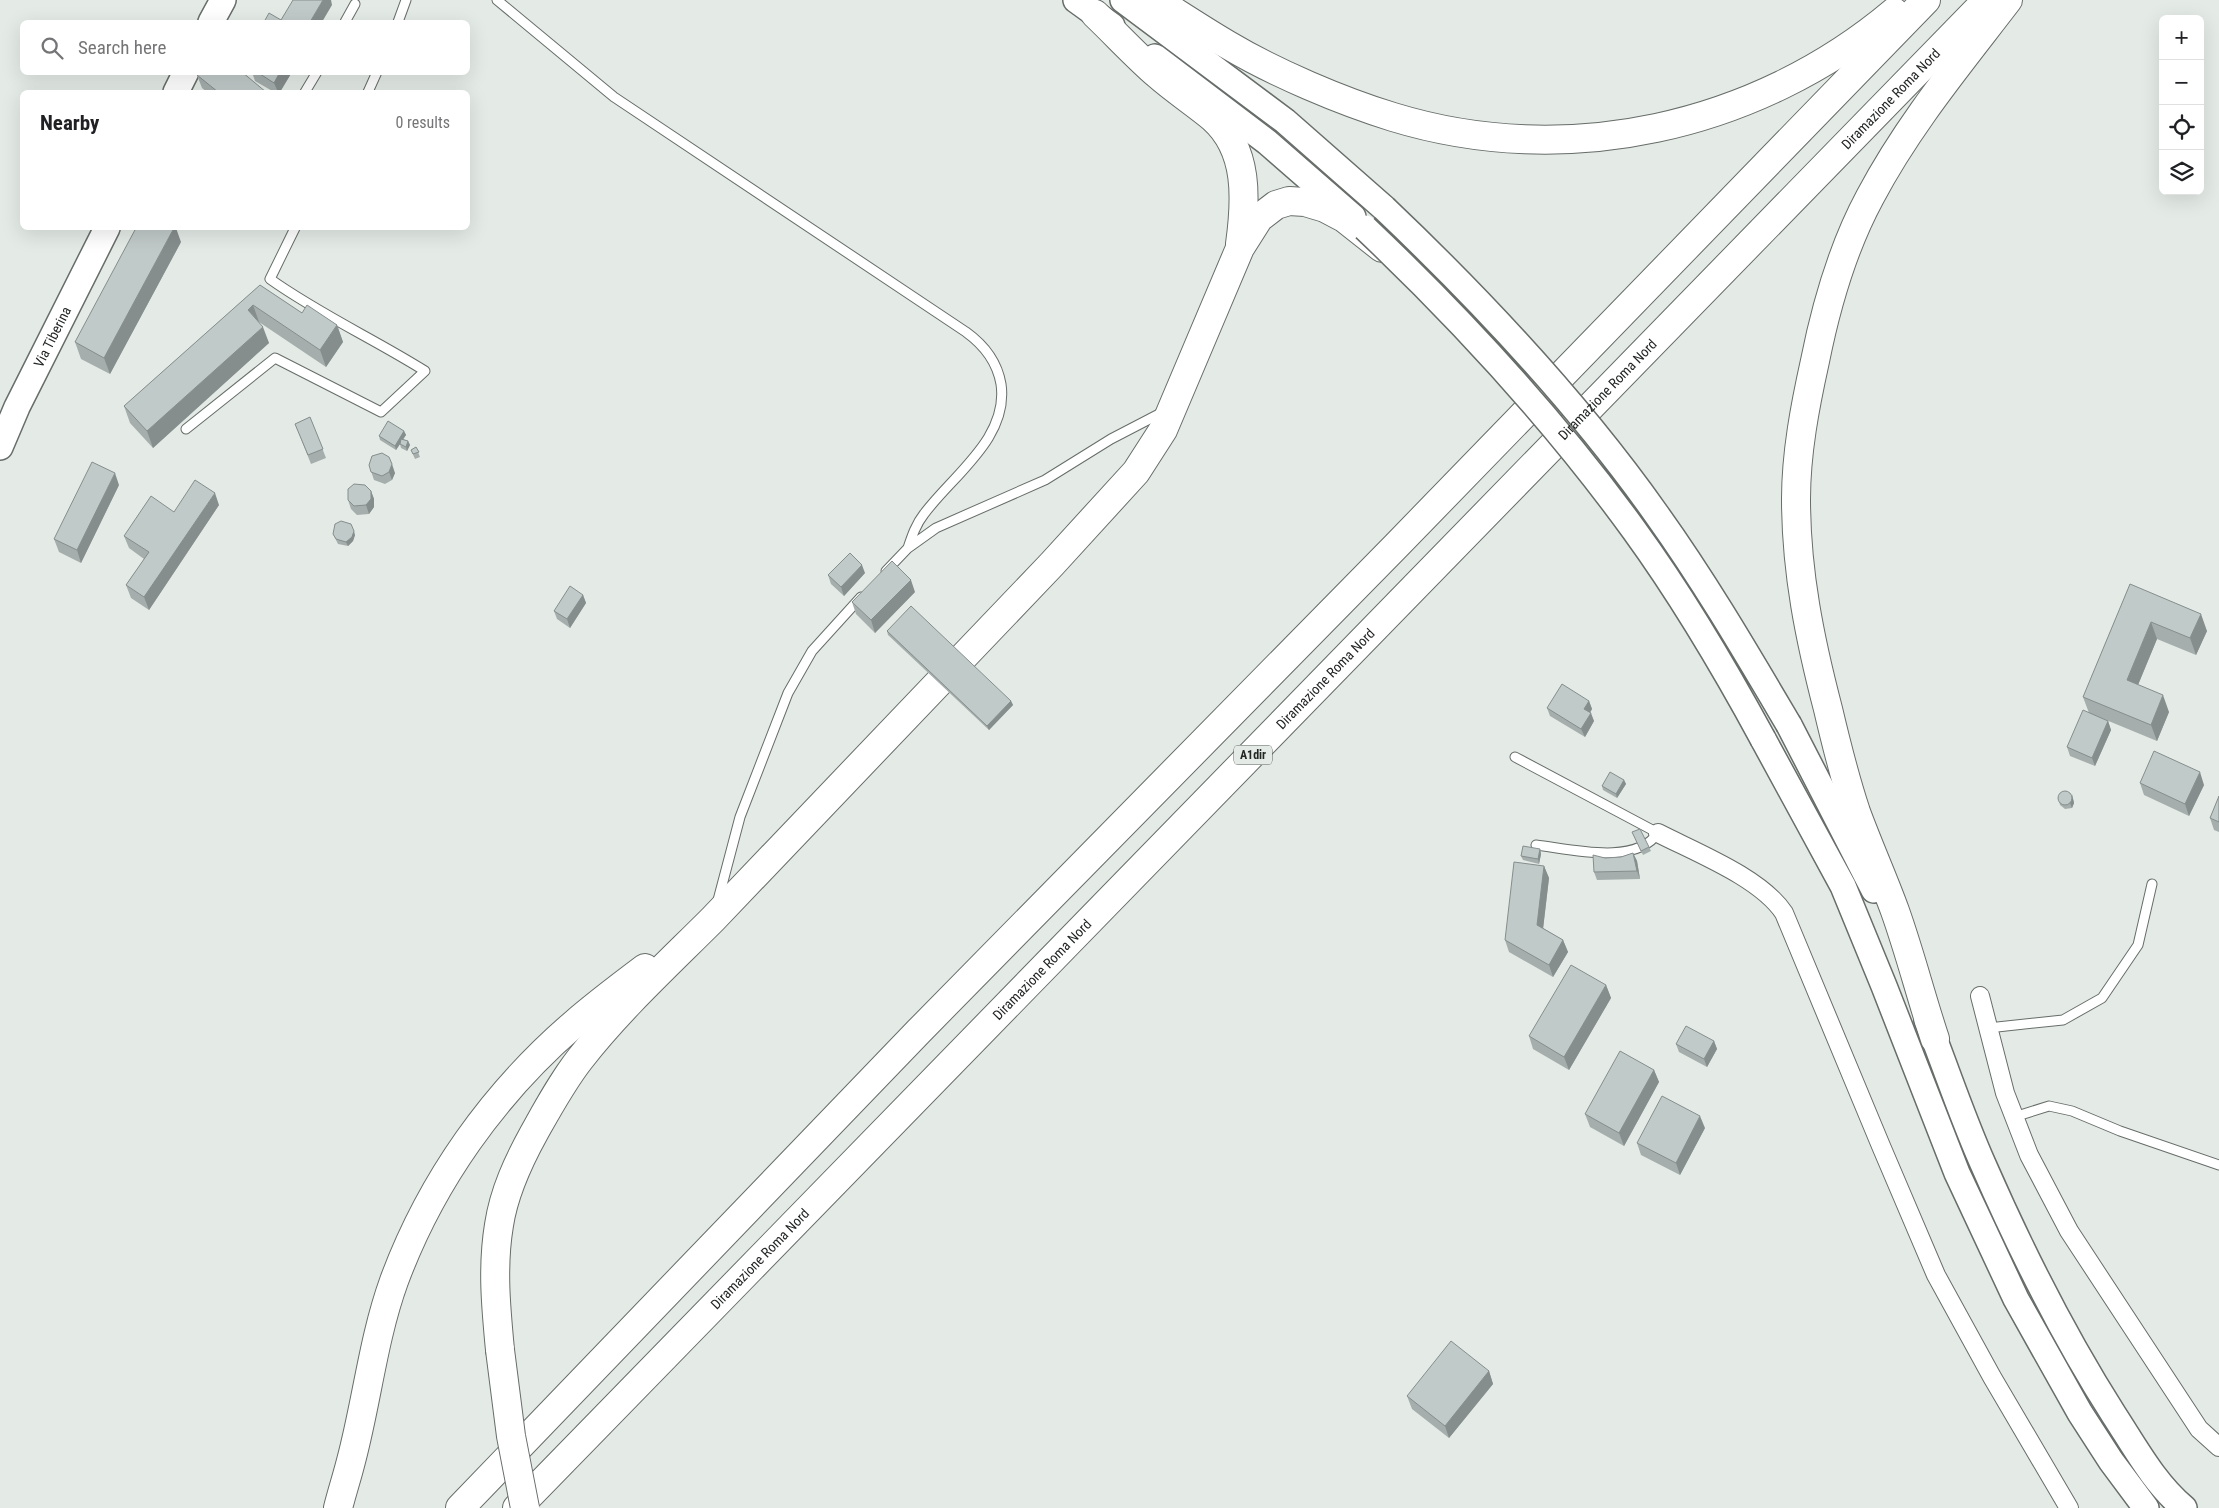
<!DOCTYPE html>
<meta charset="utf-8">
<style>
:root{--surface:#fff;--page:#f2f2f2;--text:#202124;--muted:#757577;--line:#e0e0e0}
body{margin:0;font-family:"Roboto Condensed",sans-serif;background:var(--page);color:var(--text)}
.controls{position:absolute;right:15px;top:15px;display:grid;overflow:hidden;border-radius:8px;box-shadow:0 5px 20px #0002}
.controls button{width:45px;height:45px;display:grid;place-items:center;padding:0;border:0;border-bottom:1px solid var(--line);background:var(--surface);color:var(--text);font:25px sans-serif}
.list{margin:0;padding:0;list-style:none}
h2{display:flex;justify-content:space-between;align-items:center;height:65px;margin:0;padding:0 20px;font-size:21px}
h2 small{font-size:16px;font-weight:400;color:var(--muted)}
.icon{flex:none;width:28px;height:28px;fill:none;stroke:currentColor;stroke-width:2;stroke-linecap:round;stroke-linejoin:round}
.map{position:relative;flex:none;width:2219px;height:1508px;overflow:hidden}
.search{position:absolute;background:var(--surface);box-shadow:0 5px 20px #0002;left:20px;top:20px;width:450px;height:55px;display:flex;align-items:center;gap:12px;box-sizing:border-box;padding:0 18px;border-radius:8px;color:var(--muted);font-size:19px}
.panel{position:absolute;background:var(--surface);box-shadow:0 5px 20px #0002;left:20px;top:90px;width:450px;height:140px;border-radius:8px}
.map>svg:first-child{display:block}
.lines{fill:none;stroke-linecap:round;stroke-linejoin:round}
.lane-casing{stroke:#676d69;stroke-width:11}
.street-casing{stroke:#676d69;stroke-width:20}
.secondary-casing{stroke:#676d69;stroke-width:28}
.highway-casing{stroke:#676d69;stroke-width:30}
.lane{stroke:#fff;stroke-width:9}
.street{stroke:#fff;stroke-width:18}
.secondary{stroke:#fff;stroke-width:25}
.highway{stroke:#fff;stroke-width:28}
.secondary-bridge-casing{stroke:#676d69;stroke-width:28;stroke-linecap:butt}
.highway-bridge-casing{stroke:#676d69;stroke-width:30;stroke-linecap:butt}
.secondary-bridge{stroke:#fff;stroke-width:25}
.highway-bridge{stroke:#fff;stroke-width:28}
.wall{fill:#a5aead}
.shaded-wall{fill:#868d8d}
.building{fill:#c0cac9;stroke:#868d8d}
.labels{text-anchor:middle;stroke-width:5;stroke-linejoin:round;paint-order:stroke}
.shield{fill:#e4ebe6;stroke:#5d615e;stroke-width:1}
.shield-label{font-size:12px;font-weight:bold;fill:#232624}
.street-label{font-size:14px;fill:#232624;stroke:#e4ebe6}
</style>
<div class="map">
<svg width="2219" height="1508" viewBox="0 0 2219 1508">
<rect width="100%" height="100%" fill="#e4ebe6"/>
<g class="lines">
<defs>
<path id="lane" d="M 497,0 L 614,97 L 966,332 C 984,345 997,361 1001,384 C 1009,438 953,475 924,514 C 916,524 912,536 908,548
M 345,22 L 355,4
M 398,22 L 406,0
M 305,92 L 317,72
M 368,92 L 377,72
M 186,429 L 275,358 L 381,412 L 425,371 C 374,339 319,314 270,279 L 295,228
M 886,571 L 908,548 L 936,528 L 1045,480 L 1111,439 L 1163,412
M 1515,757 L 1658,833 C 1635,866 1571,849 1536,845
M 717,904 L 740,817 L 788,693 L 812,651 L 861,597
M 1988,1028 L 2063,1020 L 2102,998 L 2138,945 L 2152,884
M 2014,1117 L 2049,1106 L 2072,1111 L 2120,1131 L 2219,1165"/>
<path id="street" d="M 1658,833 C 1697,853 1761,878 1784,913 L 1881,1146 L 1936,1275 L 1992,1377 L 2069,1508
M 1980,996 L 2005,1093 L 2029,1155 L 2069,1231 L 2199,1429 L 2219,1447"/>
<g id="secondary">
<path d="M 1076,0 L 1112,26"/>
<path d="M 1123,0 L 1285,121 L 1384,208"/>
<path d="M 211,22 L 223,0"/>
<path d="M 1155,57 L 1267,142 L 1353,217"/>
<path d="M 176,92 L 186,72"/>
<path id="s1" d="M 0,447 L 17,407 L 107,228"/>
<path d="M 1789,725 L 1874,890"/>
<path d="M 1763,739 L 1843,886 L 1884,986 L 1957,1173 L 2016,1299 L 2080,1413 L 2111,1461 L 2146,1508"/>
<path d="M 1927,1020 C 1946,1068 1962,1117 1983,1164 C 2021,1251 2063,1335 2114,1415 C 2135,1447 2154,1483 2184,1508"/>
</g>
<g id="highway">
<path d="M 1156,0 C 1180,15 1204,31 1228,45 C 1275,73 1341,101 1393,117 C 1566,170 1756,128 1894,12"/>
<path d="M 1095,14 C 1116,34 1136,56 1158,75 C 1175,90 1195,103 1213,118 C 1249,150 1246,200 1240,244"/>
<path d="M 1935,1039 C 1921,997 1910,953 1895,911 C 1883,878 1868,845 1856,812 C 1845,779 1836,743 1828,709 C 1810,640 1796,572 1796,499 C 1796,453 1805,406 1815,361 C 1826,306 1843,247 1870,197 C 1908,125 1959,64 2008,0"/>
<path d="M 500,1350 C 496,1308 492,1267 499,1225 C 504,1192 518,1162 534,1133 C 548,1108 562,1082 580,1059 C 619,1009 668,964 713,919 L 1052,564 L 1136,472 L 1163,430 L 1240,248 L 1259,218 L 1276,205 L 1289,201 L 1305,202 L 1325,208 L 1344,218 L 1382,248"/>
<path d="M 338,1508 C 342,1492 347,1477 351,1461 C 367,1401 373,1339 394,1281 C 431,1181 494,1093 574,1024 C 597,1004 621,986 645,968"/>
<path d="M 460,1508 L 919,1031 L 1396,546 L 1926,0"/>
<path id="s2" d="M 517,1508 L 1987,0"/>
</g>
</defs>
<use href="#lane" class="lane-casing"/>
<use href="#street" class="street-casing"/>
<use href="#secondary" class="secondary-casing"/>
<use href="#highway" class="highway-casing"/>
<use href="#lane" class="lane"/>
<use href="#street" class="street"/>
<use href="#secondary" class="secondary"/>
<use href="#highway" class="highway"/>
<defs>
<path id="secondary-bridge" d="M 1384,208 C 1483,302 1578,403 1657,515 C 1705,582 1747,654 1789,725
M 1365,228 C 1463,321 1555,421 1634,530 C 1682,596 1724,667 1763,739"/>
<path id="highway-bridge" d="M 500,1350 L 511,1436 L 525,1508"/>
</defs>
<use href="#secondary-bridge" class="secondary-bridge-casing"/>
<use href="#highway-bridge" class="highway-bridge-casing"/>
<use href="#secondary-bridge" class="secondary-bridge"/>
<use href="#highway-bridge" class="highway-bridge"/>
</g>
<path class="wall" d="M 252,72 L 292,72 L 280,92 L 274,92 L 255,81 Z
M 197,75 L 266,92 L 207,92 L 202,88 Z
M 181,242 L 110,374 L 81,359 L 75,342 Z
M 260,285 L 302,313 L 337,325 L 343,342 L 326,367 L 259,322 L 269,343 L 153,448 L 130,423 L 124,406 Z
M 310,417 L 326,458 L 311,464 L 295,424 Z
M 404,431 L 406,435 L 403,439 L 408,441 L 410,445 L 407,451 L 401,448 L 400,444 L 396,450 L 380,440 L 379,436 Z
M 416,447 L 420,457 L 415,459 L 411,450 Z
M 369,465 L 395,473 L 392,480 L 385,484 L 374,480 Z
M 119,485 L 81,563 L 59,552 L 54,539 Z
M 371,491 L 374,499 L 374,507 L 369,514 L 357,515 L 351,509 L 348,500 Z
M 219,505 L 149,610 L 131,598 L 126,585 L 144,559 L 129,548 L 124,536 L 174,512 Z
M 333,534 L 355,535 L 353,541 L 348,546 L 338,544 Z
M 865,573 L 844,596 L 831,584 L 828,575 Z
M 2130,584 L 2207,631 L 2196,655 L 2157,639 L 2138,685 L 2169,712 L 2157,741 L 2094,715 L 2108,721 L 2111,730 L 2095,766 L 2070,756 L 2067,747 L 2089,713 L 2083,697 Z
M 915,592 L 875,633 L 856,614 L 852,602 Z
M 583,595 L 586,603 L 570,628 L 557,619 L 554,611 Z
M 887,631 L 1011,701 L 1013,705 L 989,730 L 888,635 Z
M 1589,701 L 1592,709 L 1590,713 L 1594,721 L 1585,737 L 1550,716 L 1547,708 Z
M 1624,780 L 1626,784 L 1617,798 L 1603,790 L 1602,786 Z
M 2140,783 L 2204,785 L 2189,816 L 2144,795 Z
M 2219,796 L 2219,832 L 2214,830 L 2210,818 Z
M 2073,799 L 2074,803 L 2072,808 L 2065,809 L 2060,805 L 2059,801 Z
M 1632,832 L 1649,847 L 1651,851 L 1643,855 Z
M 1540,849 L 1541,854 L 1539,864 L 1523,860 L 1521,856 Z
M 1633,853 L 1637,861 L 1640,879 L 1597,880 L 1594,872 L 1605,858 L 1621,857 Z
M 1544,866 L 1549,878 L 1543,928 L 1563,940 L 1568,952 L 1553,977 L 1509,952 L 1505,940 Z
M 1606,985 L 1611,998 L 1569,1070 L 1533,1049 L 1529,1036 Z
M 1714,1041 L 1717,1049 L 1707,1067 L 1679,1052 L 1676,1044 Z
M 1654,1070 L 1659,1082 L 1624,1146 L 1590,1127 L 1585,1114 Z
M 1705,1128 L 1680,1175 L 1641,1155 L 1637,1143 Z
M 1489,1371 L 1493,1384 L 1449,1438 L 1412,1409 L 1407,1396 Z"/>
<path class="shaded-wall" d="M 323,0 L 331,0 L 332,5 L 322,22 L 310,22 Z
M 280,72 L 292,72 L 280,92 L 278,92 L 274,83 Z
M 174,228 L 176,228 L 181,242 L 110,374 L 104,358 Z
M 253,305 L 259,322 L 248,310 Z
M 337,325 L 343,342 L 326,367 L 320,350 Z
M 263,327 L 269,343 L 153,448 L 147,431 Z
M 404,431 L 406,435 L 396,450 L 395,446 Z
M 408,441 L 410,445 L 407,451 L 406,447 Z
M 392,464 L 395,473 L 392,480 L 389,472 Z
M 115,473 L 119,485 L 81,563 L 77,550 Z
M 371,491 L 374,499 L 374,507 L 369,514 L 366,505 Z
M 215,493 L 219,505 L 149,610 L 144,597 Z
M 354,531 L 355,535 L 353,541 L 348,546 L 346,542 Z
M 862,565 L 865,573 L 844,596 L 841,587 Z
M 911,580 L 915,592 L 875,633 L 871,620 Z
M 583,595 L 586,603 L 570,628 L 567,619 Z
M 2201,614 L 2207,631 L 2196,655 L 2190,638 Z
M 2151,622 L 2157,639 L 2133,697 L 2127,680 Z
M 2163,695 L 2169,712 L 2157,741 L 2151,725 Z
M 1011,701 L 1013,705 L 989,730 L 987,726 Z
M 1589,701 L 1592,709 L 1587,717 L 1584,709 Z
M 1591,713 L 1594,721 L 1585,737 L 1581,729 Z
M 2108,721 L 2111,730 L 2095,766 L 2092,758 Z
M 2200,772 L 2204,785 L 2189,816 L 2185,804 Z
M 1624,780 L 1626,784 L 1617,798 L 1616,794 Z
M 2072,794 L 2074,803 L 2072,808 L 2070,803 Z
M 1540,849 L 1541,854 L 1539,864 L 1538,859 Z
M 1633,853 L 1637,861 L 1640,879 L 1637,871 Z
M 1544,866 L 1549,878 L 1542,938 L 1537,925 Z
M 1563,940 L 1568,952 L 1553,977 L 1549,965 Z
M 1606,985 L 1611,998 L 1569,1070 L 1564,1057 Z
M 1714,1041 L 1717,1049 L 1707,1067 L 1704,1059 Z
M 1654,1070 L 1659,1082 L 1624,1146 L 1619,1133 Z
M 1700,1116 L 1705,1128 L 1680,1175 L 1676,1163 Z
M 1489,1371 L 1493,1384 L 1449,1438 L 1445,1426 Z"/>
<path class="building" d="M 293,0 L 323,0 L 310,22 L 264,22 L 269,13 L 281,20 Z
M 199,72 L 242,72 L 266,92 L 218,92 L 197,75 Z
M 257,72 L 280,72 L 274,83 Z
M 136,228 L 174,228 L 104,358 L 75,342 Z
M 260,285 L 302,313 L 307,305 L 337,325 L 320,350 L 253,305 L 248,310 L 263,327 L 147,431 L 124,406 Z
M 310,417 L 323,449 L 308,455 L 295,424 Z
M 388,421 L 404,431 L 395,446 L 379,436 Z
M 401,439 L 408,441 L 406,447 L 400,444 Z
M 416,447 L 419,452 L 413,454 L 411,450 Z
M 382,453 L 389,457 L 392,464 L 389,472 L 382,476 L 371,472 L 369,465 L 372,456 Z
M 92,462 L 115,473 L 77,550 L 54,539 Z
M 195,480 L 215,493 L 144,597 L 126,585 L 149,552 L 124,536 L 151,496 L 174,512 Z
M 354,484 L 365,485 L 371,491 L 371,499 L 366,505 L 354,506 L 348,500 L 348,489 Z
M 341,521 L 351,524 L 354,531 L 352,537 L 346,542 L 336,539 L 333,534 L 335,524 Z
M 850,553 L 862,565 L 841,587 L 828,575 Z
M 892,561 L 911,580 L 871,620 L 852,602 Z
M 2130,584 L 2201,614 L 2190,638 L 2151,622 L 2127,680 L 2163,695 L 2151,725 L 2083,697 Z
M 570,586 L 583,595 L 567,619 L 554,611 Z
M 911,606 L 1011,701 L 987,726 L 887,631 Z
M 1562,684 L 1589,701 L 1584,709 L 1591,713 L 1581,729 L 1547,708 Z
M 2083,710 L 2108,721 L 2092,758 L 2067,747 Z
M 2154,751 L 2200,772 L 2185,804 L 2140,783 Z
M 1610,772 L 1624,780 L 1616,794 L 1602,786 Z
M2058 798a7 7 0 1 1 14 0a7 7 0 1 1-14 0Z
M 2219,796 L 2219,822 L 2210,818 Z
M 1640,829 L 1649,847 L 1641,851 L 1632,832 Z
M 1523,846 L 1540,849 L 1538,859 L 1521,856 Z
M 1633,853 L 1637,871 L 1594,872 L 1593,855 L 1605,858 L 1621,857 Z
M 1514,862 L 1544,866 L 1537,925 L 1563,940 L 1549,965 L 1505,940 Z
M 1571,965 L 1606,985 L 1564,1057 L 1529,1036 Z
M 1686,1026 L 1714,1041 L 1704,1059 L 1676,1044 Z
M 1620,1051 L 1654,1070 L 1619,1133 L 1585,1114 Z
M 1662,1096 L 1700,1116 L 1676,1163 L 1637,1143 Z
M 1451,1341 L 1489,1371 L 1445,1426 L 1407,1396 Z"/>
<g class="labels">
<rect class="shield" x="1234" y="745.5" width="38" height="19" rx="4"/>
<g class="shield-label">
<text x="1253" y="759">A1dir</text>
</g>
<g class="street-label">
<text dy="5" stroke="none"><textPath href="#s2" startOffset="1968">Diramazione Roma Nord</textPath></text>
<text dy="5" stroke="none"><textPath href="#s1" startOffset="122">Via Tiberina</textPath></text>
<text dy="5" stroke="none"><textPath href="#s2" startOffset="1562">Diramazione Roma Nord</textPath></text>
<text dy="5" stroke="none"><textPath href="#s2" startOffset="1158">Diramazione Roma Nord</textPath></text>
<text dy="5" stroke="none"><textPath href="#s2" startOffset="752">Diramazione Roma Nord</textPath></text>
<text dy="5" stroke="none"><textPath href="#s2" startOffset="348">Diramazione Roma Nord</textPath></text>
</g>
</g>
</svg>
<div class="controls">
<button>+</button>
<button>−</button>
<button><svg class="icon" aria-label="locate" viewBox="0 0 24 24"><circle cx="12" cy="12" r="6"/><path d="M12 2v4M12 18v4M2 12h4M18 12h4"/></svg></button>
<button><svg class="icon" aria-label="layers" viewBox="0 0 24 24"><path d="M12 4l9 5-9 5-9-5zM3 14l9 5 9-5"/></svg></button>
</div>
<div class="search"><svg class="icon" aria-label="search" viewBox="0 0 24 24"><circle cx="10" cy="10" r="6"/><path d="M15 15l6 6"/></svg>Search here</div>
<section class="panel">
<h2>Nearby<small>0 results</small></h2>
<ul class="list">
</ul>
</section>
</div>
